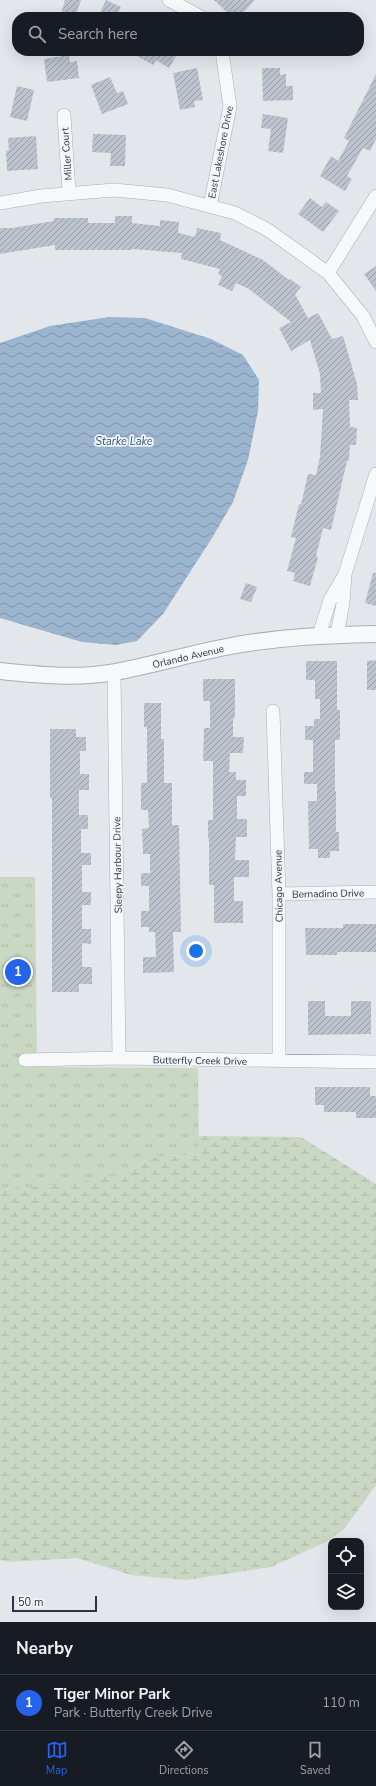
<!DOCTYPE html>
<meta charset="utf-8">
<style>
:root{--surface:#171b24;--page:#242831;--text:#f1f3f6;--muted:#9ea1a6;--line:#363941;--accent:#2563eb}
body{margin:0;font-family:"Nunito Sans",sans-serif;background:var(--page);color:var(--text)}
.controls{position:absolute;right:12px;bottom:12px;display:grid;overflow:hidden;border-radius:8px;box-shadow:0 4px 16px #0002}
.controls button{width:36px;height:36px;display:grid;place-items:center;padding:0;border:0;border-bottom:1px solid var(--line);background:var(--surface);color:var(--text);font:20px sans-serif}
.scale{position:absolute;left:12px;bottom:10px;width:85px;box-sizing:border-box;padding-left:4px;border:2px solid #293447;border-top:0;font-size:11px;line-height:14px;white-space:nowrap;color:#293447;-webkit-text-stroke:3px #f3f6f9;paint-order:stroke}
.you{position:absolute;left:196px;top:951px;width:14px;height:14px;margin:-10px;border:3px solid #fff;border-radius:50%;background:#1a73e8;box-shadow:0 0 0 6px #1a73e833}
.badge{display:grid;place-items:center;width:26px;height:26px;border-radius:50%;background:var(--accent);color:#fff;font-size:13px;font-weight:700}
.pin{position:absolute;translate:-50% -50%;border:2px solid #fff;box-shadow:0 1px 4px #0006}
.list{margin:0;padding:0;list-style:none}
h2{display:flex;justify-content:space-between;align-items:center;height:52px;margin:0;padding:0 16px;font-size:17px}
h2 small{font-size:13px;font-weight:400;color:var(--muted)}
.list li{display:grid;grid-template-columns:26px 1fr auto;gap:12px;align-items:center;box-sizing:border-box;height:56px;padding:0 16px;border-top:1px solid var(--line)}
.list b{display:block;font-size:15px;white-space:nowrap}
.list p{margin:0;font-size:13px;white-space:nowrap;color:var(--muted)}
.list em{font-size:13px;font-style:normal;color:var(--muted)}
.icon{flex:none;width:22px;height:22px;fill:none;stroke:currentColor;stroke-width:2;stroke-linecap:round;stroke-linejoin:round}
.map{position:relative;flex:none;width:376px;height:1622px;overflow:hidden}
.search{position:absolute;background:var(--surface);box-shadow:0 4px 16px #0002;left:12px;right:12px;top:12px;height:44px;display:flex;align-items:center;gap:10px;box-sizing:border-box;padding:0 14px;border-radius:16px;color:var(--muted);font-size:15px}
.sheet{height:108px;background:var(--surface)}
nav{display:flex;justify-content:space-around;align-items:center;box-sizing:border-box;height:56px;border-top:1px solid var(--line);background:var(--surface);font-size:11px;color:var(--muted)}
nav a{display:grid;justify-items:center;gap:2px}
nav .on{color:var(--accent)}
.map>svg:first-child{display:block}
.wetland{fill:url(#wetland-marsh)}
.park{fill:url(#park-tufts)}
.water{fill:url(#water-waves)}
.building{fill:url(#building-hatch)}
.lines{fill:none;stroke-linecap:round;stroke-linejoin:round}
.minor-casing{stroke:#a7aeb7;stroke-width:14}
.tertiary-casing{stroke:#a7aeb7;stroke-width:18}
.minor{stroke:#f6f8fa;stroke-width:13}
.tertiary{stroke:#f6f8fa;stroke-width:16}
.labels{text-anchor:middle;stroke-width:3.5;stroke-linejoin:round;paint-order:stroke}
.street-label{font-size:10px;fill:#293447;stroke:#f3f6f9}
.water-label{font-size:11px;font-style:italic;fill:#2e547f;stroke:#f3f6f9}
</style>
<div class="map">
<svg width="376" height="1622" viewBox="0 0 376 1622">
<defs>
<pattern id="wetland-marsh" width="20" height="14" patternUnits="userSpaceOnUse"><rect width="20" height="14" fill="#c9d7c3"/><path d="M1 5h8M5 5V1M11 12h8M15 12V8" fill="none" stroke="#adb9a9"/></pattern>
<pattern id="park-tufts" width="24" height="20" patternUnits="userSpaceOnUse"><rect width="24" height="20" fill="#c9d7c3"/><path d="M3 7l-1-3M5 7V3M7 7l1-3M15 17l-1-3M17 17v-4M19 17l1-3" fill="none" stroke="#adb9a9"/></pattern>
<pattern id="water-waves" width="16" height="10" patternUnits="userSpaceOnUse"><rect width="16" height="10" fill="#9bb5cf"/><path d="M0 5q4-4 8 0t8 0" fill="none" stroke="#7e94aa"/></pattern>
<pattern id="building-hatch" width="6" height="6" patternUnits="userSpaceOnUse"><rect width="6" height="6" fill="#bcc3cd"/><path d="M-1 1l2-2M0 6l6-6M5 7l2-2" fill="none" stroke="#999fa8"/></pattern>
</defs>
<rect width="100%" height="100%" fill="#e3e7ec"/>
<path class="wetland" d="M 199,1136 L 301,1137 L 376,1184 L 376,1485 L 344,1529 L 326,1542 L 271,1567 L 186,1580 L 131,1575 L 77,1558 L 9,1562 L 0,1560 L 0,1192 L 13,1188 L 122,1174 L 152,1157 L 199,1154 Z"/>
<path class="park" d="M 0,877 L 35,877 L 37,1067 L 198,1068 L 199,1154 L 152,1157 L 122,1174 L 76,1183 L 13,1188 L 0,1192 Z"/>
<path class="water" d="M 109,317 L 145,318 L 211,339 L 243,355 L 259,380 L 258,411 L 248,460 L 233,502 L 212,538 L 163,614 L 137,641 L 116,645 L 82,642 L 0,618 L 0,343 L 50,326 Z"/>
<path class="building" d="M 65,0 L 81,0 L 75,17 L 61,14 Z
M 106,0 L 121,7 L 116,17 L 98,17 Z
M 214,0 L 255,0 L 239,17 L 232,17 Z
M 128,51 L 179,51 L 169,68 L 156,60 L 153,65 Z
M 69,55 L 70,62 L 77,61 L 79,78 L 47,82 L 44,59 Z
M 197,68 L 203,100 L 194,101 L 195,107 L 180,110 L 173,73 Z
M 262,68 L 280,68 L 280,75 L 286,74 L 286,86 L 293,86 L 293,100 L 263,101 Z
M 376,74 L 376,139 L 370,151 L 363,148 L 347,176 L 352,179 L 345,191 L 320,176 L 331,156 L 338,161 L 349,141 L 344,138 Z
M 110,77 L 117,93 L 123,91 L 128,104 L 102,114 L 91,85 Z
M 17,86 L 34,90 L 27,121 L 10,117 Z
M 263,114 L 288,118 L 283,153 L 268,151 L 271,129 L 261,128 Z
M 93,134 L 126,135 L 125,166 L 110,166 L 111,153 L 92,152 Z
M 36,136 L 38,169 L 7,171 L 6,151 L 9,150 L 8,138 Z
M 310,198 L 322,207 L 326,202 L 339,211 L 323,232 L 298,214 Z
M 115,216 L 132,216 L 132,223 L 160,226 L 160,220 L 179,222 L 178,233 L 195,237 L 197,228 L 221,233 L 220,240 L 263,260 L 289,280 L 290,279 L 301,287 L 295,294 L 308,318 L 318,313 L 332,339 L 343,336 L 357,384 L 358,400 L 349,400 L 350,427 L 357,428 L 356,445 L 350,445 L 349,461 L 347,461 L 331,530 L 323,528 L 316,556 L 318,557 L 310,586 L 293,581 L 295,573 L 287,571 L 296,538 L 291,537 L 299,504 L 301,505 L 308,474 L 316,475 L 320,457 L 323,409 L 313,410 L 313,393 L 321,393 L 320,374 L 310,340 L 291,351 L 279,328 L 291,322 L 249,289 L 236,283 L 232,291 L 218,285 L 222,276 L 218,274 L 220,269 L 181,259 L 182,253 L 132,249 L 132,250 L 55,250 L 55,245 L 0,254 L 0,228 L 12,228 L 54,221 L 54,218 L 88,218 L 88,223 L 115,223 Z
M 376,266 L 376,291 L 364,274 Z
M 373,573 L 376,573 L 376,606 L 365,603 Z
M 246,583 L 257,587 L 251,602 L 240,599 Z
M 376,660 L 376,690 L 367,690 L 367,661 Z
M 306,661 L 337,661 L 337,710 L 340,710 L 340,740 L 335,740 L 335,791 L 336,791 L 336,832 L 339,832 L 339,851 L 330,851 L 330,858 L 318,858 L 318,849 L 309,849 L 308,801 L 317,801 L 317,784 L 304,784 L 304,772 L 313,772 L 313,740 L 305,740 L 305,726 L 314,726 L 314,719 L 320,719 L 320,699 L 315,699 L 315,680 L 306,680 Z
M 203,679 L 235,679 L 235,718 L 233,718 L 233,737 L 244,737 L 243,753 L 230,753 L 229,772 L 236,772 L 236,780 L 246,780 L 246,796 L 237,796 L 237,819 L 247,819 L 247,837 L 236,837 L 235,860 L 249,860 L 249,877 L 234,877 L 234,901 L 243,901 L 243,923 L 214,923 L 214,885 L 209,885 L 209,838 L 208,838 L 208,820 L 213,820 L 213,761 L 203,761 L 204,728 L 210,728 L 210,701 L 203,701 Z
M 144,703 L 161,703 L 161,739 L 164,739 L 164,783 L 172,783 L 172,825 L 179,825 L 181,932 L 173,932 L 174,972 L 143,973 L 143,957 L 156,957 L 155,932 L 149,932 L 149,927 L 141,927 L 141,911 L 149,911 L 149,886 L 141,886 L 141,873 L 150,873 L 150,854 L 143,854 L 142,829 L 149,828 L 148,810 L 141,810 L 141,783 L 147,783 L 147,727 L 144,727 Z
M 50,729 L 76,729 L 76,737 L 86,737 L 86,751 L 80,751 L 80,774 L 89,774 L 89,790 L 79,790 L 79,815 L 88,815 L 88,829 L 81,829 L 81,853 L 91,853 L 91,865 L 82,865 L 82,892 L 91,892 L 91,905 L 82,905 L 82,929 L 91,929 L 91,944 L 82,943 L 82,967 L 92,967 L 92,984 L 79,984 L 79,992 L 52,992 L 52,798 L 50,798 Z
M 343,924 L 376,924 L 376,952 L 337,952 L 337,955 L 306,955 L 305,928 L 343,928 Z
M 308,1001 L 325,1001 L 325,1016 L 351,1016 L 351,1001 L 371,1001 L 371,1034 L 308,1035 Z
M 315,1087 L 370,1087 L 370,1096 L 376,1096 L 376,1118 L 356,1118 L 356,1112 L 324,1112 L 324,1105 L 315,1105 Z"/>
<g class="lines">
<defs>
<path id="minor" d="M 169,0 L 201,17
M 64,115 L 69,193
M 0,203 L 41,196 L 114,190 L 167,195 L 235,213 L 268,230 L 328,273 L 363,316 L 376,342
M 210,206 L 230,107 L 222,51
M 328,273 L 376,196
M 319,635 L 330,600 L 344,576
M 337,635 L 343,603 L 345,574 L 376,474
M 114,672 L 119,1058
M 273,711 L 279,894 L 279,1061
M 279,894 L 376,892
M 25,1060 L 119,1058 L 376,1062"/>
<path id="tertiary" d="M 0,671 C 37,675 78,679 115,672 C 154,665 192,653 231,646 C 279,637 327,635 376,634"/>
</defs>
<use href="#minor" class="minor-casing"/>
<use href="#tertiary" class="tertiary-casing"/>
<use href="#minor" class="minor"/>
<use href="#tertiary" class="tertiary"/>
</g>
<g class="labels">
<g class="street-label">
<text transform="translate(220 152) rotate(-79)" y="4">East Lakeshore Drive</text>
<text transform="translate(66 154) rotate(-94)" y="4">Miller Court</text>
<text transform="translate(188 656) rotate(-13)" y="4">Orlando Avenue</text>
<text transform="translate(117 865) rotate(-91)" y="4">Sleepy Harbour Drive</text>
<text transform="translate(278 886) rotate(-91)" y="4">Chicago Avenue</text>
<text transform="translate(328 893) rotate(-1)" y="4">Bernadino Drive</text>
<text transform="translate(200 1060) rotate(1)" y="4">Butterfly Creek Drive</text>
</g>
<g class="water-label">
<text x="124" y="445">Starke Lake</text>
</g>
</g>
</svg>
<div class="controls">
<button><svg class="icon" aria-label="locate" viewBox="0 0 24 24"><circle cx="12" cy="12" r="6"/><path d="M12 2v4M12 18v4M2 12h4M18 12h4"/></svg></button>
<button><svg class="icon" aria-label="layers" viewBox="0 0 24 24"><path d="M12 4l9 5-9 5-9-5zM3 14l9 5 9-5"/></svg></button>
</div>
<div class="scale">50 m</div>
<div class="you"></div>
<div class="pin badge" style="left:18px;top:972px">1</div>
<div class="search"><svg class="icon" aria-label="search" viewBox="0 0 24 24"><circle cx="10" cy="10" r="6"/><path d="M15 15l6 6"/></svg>Search here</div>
</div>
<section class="sheet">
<h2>Nearby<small></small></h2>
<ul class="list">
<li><span class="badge">1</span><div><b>Tiger Minor Park</b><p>Park · Butterfly Creek Drive</p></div><em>110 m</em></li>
</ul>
</section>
<nav>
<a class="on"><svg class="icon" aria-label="map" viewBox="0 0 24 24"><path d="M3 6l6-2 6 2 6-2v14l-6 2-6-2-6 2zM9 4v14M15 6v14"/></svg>Map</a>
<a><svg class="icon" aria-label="directions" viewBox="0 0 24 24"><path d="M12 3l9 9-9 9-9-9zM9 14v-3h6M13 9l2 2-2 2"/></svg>Directions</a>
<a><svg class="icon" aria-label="saved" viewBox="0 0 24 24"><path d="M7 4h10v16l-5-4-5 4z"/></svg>Saved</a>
</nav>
